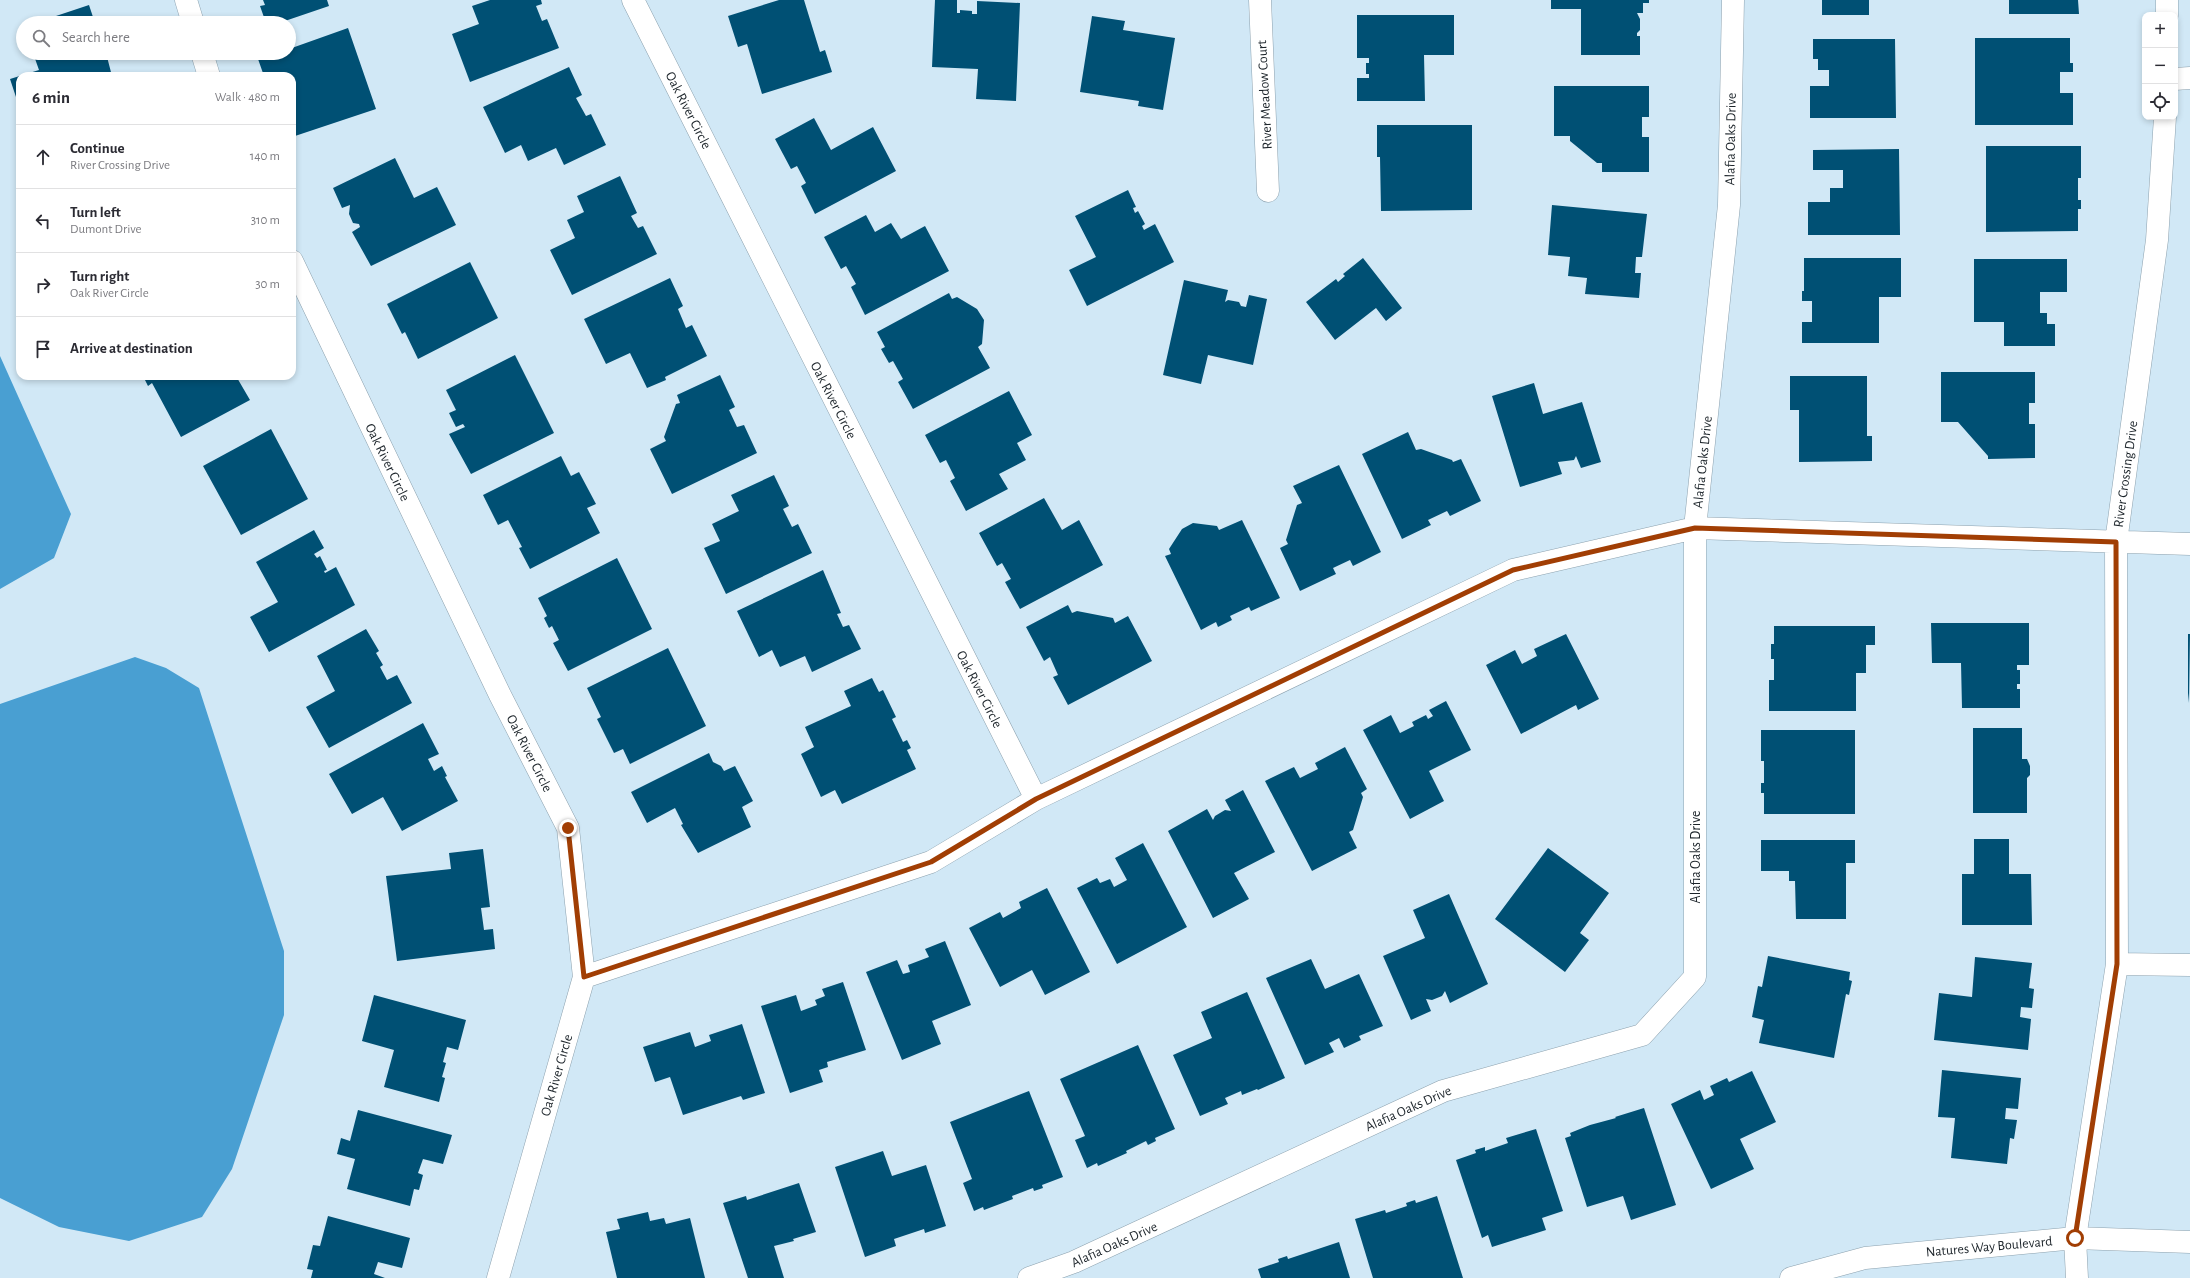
<!DOCTYPE html>
<meta charset="utf-8">
<style>
:root{--surface:#fff;--page:#f2f2f3;--text:#2b2b33;--muted:#7c7c81;--line:#e1e1e2}
body{margin:0;font-family:"Alegreya Sans",sans-serif;background:var(--page);color:var(--text)}
.controls{position:absolute;right:12px;top:12px;display:grid;overflow:hidden;border-radius:8px;box-shadow:0 2px 6px #0003}
.controls button{width:36px;height:36px;display:grid;place-items:center;padding:0;border:0;border-bottom:1px solid var(--line);background:var(--surface);color:var(--text);font:20px sans-serif}
.stop{position:absolute;width:12px;height:12px;margin:-9px;border:3px solid #a13e04;border-radius:50%;background:#fff}
.stop.end{background:#a13e04;border-color:#fff;box-shadow:0 1px 4px #0008}
.list{margin:0;padding:0;list-style:none}
h2{display:flex;justify-content:space-between;align-items:center;height:52px;margin:0;padding:0 16px;font-size:17px}
h2 small{font-size:13px;font-weight:400;color:var(--muted)}
.list li{display:grid;grid-template-columns:26px 1fr auto;gap:12px;align-items:center;box-sizing:border-box;height:64px;padding:0 16px;border-top:1px solid var(--line)}
.list b{display:block;font-size:15px;white-space:nowrap}
.list p{margin:0;font-size:13px;white-space:nowrap;color:var(--muted)}
.list em{font-size:13px;font-style:normal;color:var(--muted)}
.icon{flex:none;width:22px;height:22px;fill:none;stroke:currentColor;stroke-width:2;stroke-linecap:round;stroke-linejoin:round}
.map{position:relative;flex:none;width:2190px;height:1278px;overflow:hidden}
.search{position:absolute;background:var(--surface);box-shadow:0 2px 6px #0003;left:16px;top:16px;width:280px;height:44px;display:flex;align-items:center;gap:10px;box-sizing:border-box;padding:0 14px;border-radius:22px;color:var(--muted);font-size:15px}
.panel{position:absolute;background:var(--surface);box-shadow:0 2px 6px #0003;left:16px;top:72px;width:280px;height:308px;border-radius:12px}
.map>svg:first-child{display:block}
.water{fill:#499fd2}
.building{fill:#005074}
.lines{fill:none;stroke-linecap:round;stroke-linejoin:round}
.minor-casing{stroke:#8ca1ae;stroke-width:23}
.minor{stroke:#fff;stroke-width:22}
.route{stroke:#a13e04;stroke-width:5}
.labels{text-anchor:middle;stroke-width:4;stroke-linejoin:round;paint-order:stroke}
.street-label{font-size:14px;fill:#1c242a;stroke:#fff}
</style>
<div class="map">
<svg width="2190" height="1278" viewBox="0 0 2190 1278">
<rect width="100%" height="100%" fill="#d1e8f6"/>
<path class="water" d="M 0,356 L 71,514 L 54,558 L 0,589 Z
M 135,657 L 166,668 L 199,688 L 284,951 L 284,1015 L 232,1169 L 202,1217 L 129,1241 L 59,1227 L 0,1198 L 0,704 Z"/>
<path class="building" d="M 263,0 L 327,0 L 329,6 L 279,23 L 266,23 L 260,6 L 265,5 Z
M 490,0 L 541,0 L 542,4 L 536,6 L 542,21 L 547,19 L 559,48 L 470,82 L 452,34 L 479,24 L 472,6 Z
M 779,0 L 804,0 L 820,52 L 825,50 L 832,72 L 762,94 L 747,44 L 738,47 L 728,16 Z
M 935,0 L 957,0 L 957,13 L 960,13 L 960,10 L 972,11 L 972,14 L 977,14 L 977,1 L 1020,3 L 1016,101 L 976,99 L 978,69 L 932,67 Z
M 1551,0 L 1649,0 L 1649,3 L 1643,3 L 1643,13 L 1637,13 L 1640,19 L 1640,30 L 1637,33 L 1637,36 L 1640,36 L 1640,55 L 1581,55 L 1581,9 L 1551,9 Z
M 1822,0 L 1869,0 L 1869,15 L 1822,15 Z
M 2009,0 L 2078,0 L 2079,14 L 2009,14 Z
M 89,5 L 95,23 L 35,23 Z
M 1357,15 L 1454,15 L 1454,55 L 1424,55 L 1425,101 L 1357,101 L 1357,78 L 1369,78 L 1369,74 L 1366,74 L 1366,63 L 1369,63 L 1369,58 L 1357,58 Z
M 1092,16 L 1125,21 L 1123,30 L 1175,38 L 1163,110 L 1138,106 L 1139,101 L 1080,92 Z
M 348,28 L 376,109 L 292,137 L 292,76 L 264,76 L 258,59 L 276,53 L 289,53 L 289,49 Z
M 1975,38 L 2070,38 L 2070,63 L 2073,63 L 2073,72 L 2060,72 L 2060,93 L 2073,93 L 2073,125 L 1975,125 Z
M 1813,39 L 1895,39 L 1896,118 L 1810,118 L 1810,86 L 1829,86 L 1829,70 L 1818,70 L 1818,59 L 1813,59 Z
M 33,53 L 106,53 L 112,76 L 20,76 L 20,109 L 10,79 L 39,70 Z
M 569,67 L 582,95 L 576,98 L 586,116 L 591,114 L 606,145 L 564,165 L 556,148 L 528,161 L 521,145 L 505,153 L 483,107 Z
M 1554,86 L 1649,86 L 1649,117 L 1642,117 L 1642,137 L 1649,137 L 1649,172 L 1602,172 L 1602,163 L 1597,163 L 1570,141 L 1570,136 L 1554,136 Z
M 814,118 L 831,150 L 873,127 L 896,171 L 815,214 L 801,186 L 806,183 L 797,166 L 791,169 L 775,139 Z
M 1377,125 L 1472,125 L 1472,210 L 1381,211 L 1380,157 L 1377,157 Z
M 1986,146 L 2081,146 L 2081,178 L 2078,178 L 2078,200 L 2081,200 L 2081,209 L 2078,209 L 2078,231 L 1986,232 Z
M 1899,149 L 1900,235 L 1808,235 L 1808,202 L 1830,202 L 1830,188 L 1843,188 L 1843,170 L 1813,170 L 1813,150 Z
M 395,158 L 414,198 L 437,187 L 456,225 L 371,266 L 352,232 L 360,227 L 359,224 L 353,223 L 349,214 L 350,205 L 342,208 L 333,188 Z
M 620,176 L 637,213 L 631,216 L 638,228 L 643,226 L 657,254 L 572,295 L 550,250 L 575,238 L 567,220 L 584,212 L 577,196 Z
M 1128,190 L 1136,207 L 1133,208 L 1135,213 L 1138,211 L 1145,224 L 1142,226 L 1144,230 L 1155,224 L 1174,262 L 1087,306 L 1069,270 L 1096,257 L 1075,216 Z
M 1552,205 L 1647,214 L 1642,257 L 1636,257 L 1635,273 L 1641,273 L 1639,298 L 1585,294 L 1587,278 L 1568,276 L 1570,257 L 1548,255 Z
M 866,215 L 875,232 L 891,223 L 901,239 L 925,226 L 949,271 L 865,315 L 851,287 L 856,284 L 846,266 L 841,269 L 824,237 Z
M 1363,258 L 1402,308 L 1386,321 L 1376,308 L 1335,340 L 1306,302 L 1336,279 L 1338,282 L 1345,276 L 1343,274 Z
M 1804,258 L 1901,258 L 1901,297 L 1879,297 L 1879,343 L 1802,343 L 1802,322 L 1812,322 L 1812,301 L 1802,301 L 1802,291 L 1804,291 Z
M 1974,259 L 2067,259 L 2067,292 L 2040,292 L 2040,313 L 2047,313 L 2047,324 L 2055,324 L 2055,346 L 2004,346 L 2004,322 L 1974,322 Z
M 470,262 L 498,318 L 418,359 L 405,332 L 402,334 L 387,304 Z
M 670,278 L 683,306 L 678,309 L 686,328 L 692,325 L 707,356 L 665,377 L 666,380 L 647,388 L 630,353 L 606,364 L 584,319 Z
M 1184,280 L 1228,290 L 1225,302 L 1228,300 L 1239,302 L 1241,306 L 1246,307 L 1249,295 L 1267,299 L 1253,365 L 1208,355 L 1201,384 L 1163,375 Z
M 949,293 L 952,299 L 957,297 L 977,309 L 984,320 L 982,344 L 978,347 L 990,368 L 913,409 L 898,382 L 903,379 L 893,361 L 889,363 L 881,349 L 885,347 L 877,332 Z
M 515,355 L 554,433 L 471,474 L 449,434 L 465,427 L 463,424 L 456,427 L 449,413 L 456,410 L 446,390 Z
M 1941,372 L 2035,372 L 2035,403 L 2029,403 L 2029,424 L 2035,424 L 2035,458 L 1988,459 L 1988,456 L 1958,422 L 1941,422 Z
M 720,375 L 735,407 L 729,410 L 737,427 L 744,425 L 757,453 L 672,494 L 650,449 L 666,441 L 664,437 L 676,404 L 680,403 L 677,395 Z
M 143,376 L 236,376 L 250,400 L 181,437 L 152,383 L 148,386 Z
M 1790,376 L 1867,376 L 1867,436 L 1872,436 L 1872,461 L 1799,462 L 1799,410 L 1790,410 Z
M 1534,383 L 1543,414 L 1582,402 L 1601,462 L 1581,468 L 1576,456 L 1574,460 L 1558,462 L 1562,474 L 1520,487 L 1492,396 Z
M 1009,391 L 1032,435 L 1017,443 L 1026,460 L 999,474 L 1008,489 L 966,511 L 950,481 L 955,478 L 946,460 L 940,463 L 925,435 Z
M 271,429 L 308,499 L 241,535 L 203,466 Z
M 1408,432 L 1416,450 L 1421,449 L 1452,460 L 1453,462 L 1461,459 L 1481,501 L 1450,516 L 1447,511 L 1428,520 L 1431,525 L 1402,539 L 1362,454 Z
M 561,456 L 571,476 L 579,472 L 596,504 L 587,508 L 600,533 L 530,569 L 519,548 L 522,547 L 508,520 L 498,525 L 483,495 Z
M 1339,465 L 1381,552 L 1353,566 L 1350,560 L 1333,568 L 1336,574 L 1300,591 L 1280,548 L 1288,544 L 1286,540 L 1297,505 L 1302,503 L 1293,486 Z
M 774,475 L 789,506 L 783,509 L 792,527 L 798,524 L 812,553 L 726,594 L 704,548 L 720,541 L 712,524 L 739,511 L 731,495 Z
M 1044,498 L 1062,530 L 1079,520 L 1103,565 L 1020,609 L 1005,582 L 1011,579 L 1002,563 L 997,566 L 979,533 Z
M 1242,520 L 1280,598 L 1251,611 L 1249,607 L 1230,616 L 1232,620 L 1218,627 L 1216,622 L 1201,630 L 1165,556 L 1171,554 L 1169,549 L 1182,529 L 1193,523 L 1217,526 L 1219,530 Z
M 314,530 L 324,548 L 314,554 L 317,558 L 320,556 L 327,570 L 324,571 L 325,573 L 336,567 L 355,605 L 269,652 L 250,617 L 278,602 L 256,562 Z
M 617,558 L 652,629 L 568,671 L 553,643 L 559,640 L 552,626 L 549,628 L 544,618 L 547,616 L 538,598 Z
M 823,570 L 841,613 L 837,614 L 843,627 L 849,625 L 861,649 L 812,672 L 805,656 L 780,667 L 772,650 L 759,657 L 737,611 Z
M 1068,605 L 1072,613 L 1077,611 L 1113,618 L 1115,623 L 1128,616 L 1152,661 L 1068,705 L 1053,677 L 1058,675 L 1050,657 L 1044,661 L 1026,627 Z
M 1931,623 L 2029,623 L 2029,665 L 2017,665 L 2017,670 L 2020,670 L 2020,684 L 2017,684 L 2017,689 L 2020,689 L 2020,708 L 1962,708 L 1961,663 L 1932,663 Z
M 1774,626 L 1875,626 L 1875,645 L 1866,645 L 1866,673 L 1856,673 L 1856,711 L 1769,711 L 1769,680 L 1774,680 L 1774,659 L 1771,659 L 1771,644 L 1774,644 Z
M 366,629 L 379,651 L 376,653 L 383,665 L 380,667 L 387,680 L 397,675 L 412,703 L 329,748 L 306,707 L 335,691 L 317,656 Z
M 1566,634 L 1599,699 L 1578,710 L 1576,705 L 1521,734 L 1486,665 L 1515,650 L 1522,664 L 1537,656 L 1534,649 Z
M 2188,634 L 2190,634 L 2189,703 L 2188,693 Z
M 668,648 L 706,726 L 630,764 L 623,749 L 614,753 L 597,719 L 601,717 L 587,688 Z
M 872,678 L 879,692 L 883,690 L 896,717 L 892,719 L 903,742 L 907,740 L 911,748 L 907,750 L 916,769 L 842,804 L 835,790 L 821,797 L 801,754 L 814,747 L 805,727 L 851,706 L 844,691 Z
M 1446,701 L 1471,750 L 1429,771 L 1444,801 L 1410,819 L 1363,730 L 1391,715 L 1400,733 L 1414,726 L 1412,722 L 1426,715 L 1428,719 L 1433,716 L 1429,710 Z
M 423,723 L 439,754 L 428,759 L 434,771 L 442,766 L 447,776 L 445,777 L 458,801 L 402,831 L 383,797 L 352,814 L 329,774 Z
M 1973,728 L 2022,728 L 2022,759 L 2027,759 L 2030,766 L 2030,775 L 2027,778 L 2027,813 L 1973,813 Z
M 1761,730 L 1855,730 L 1855,814 L 1764,814 L 1764,793 L 1761,793 L 1761,783 L 1764,783 L 1764,761 L 1761,761 Z
M 1345,747 L 1367,789 L 1361,793 L 1363,797 L 1353,830 L 1349,832 L 1357,848 L 1312,871 L 1265,781 L 1294,767 L 1300,778 L 1318,769 L 1315,763 Z
M 709,753 L 713,762 L 721,766 L 724,771 L 735,766 L 753,801 L 742,807 L 751,827 L 698,853 L 681,825 L 683,824 L 675,808 L 647,823 L 631,792 Z
M 1243,790 L 1275,852 L 1234,873 L 1249,899 L 1213,918 L 1168,831 L 1207,809 L 1213,820 L 1215,816 L 1225,810 L 1231,811 L 1225,800 Z
M 1974,839 L 2009,839 L 2009,874 L 2031,874 L 2032,925 L 1962,925 L 1962,874 L 1974,874 Z
M 1761,840 L 1855,840 L 1855,863 L 1846,863 L 1846,919 L 1796,919 L 1795,881 L 1789,881 L 1789,871 L 1761,871 Z
M 1143,843 L 1187,927 L 1117,964 L 1077,888 L 1097,878 L 1100,883 L 1110,879 L 1114,887 L 1127,880 L 1115,858 Z
M 1548,848 L 1609,893 L 1580,933 L 1589,940 L 1565,972 L 1495,919 Z
M 483,849 L 490,907 L 481,908 L 484,930 L 493,929 L 495,949 L 397,961 L 386,876 L 451,869 L 449,853 Z
M 1047,888 L 1090,972 L 1045,995 L 1032,970 L 1000,987 L 969,928 L 1000,912 L 1003,918 L 1021,908 L 1019,902 Z
M 1449,894 L 1488,984 L 1450,1003 L 1445,991 L 1442,996 L 1432,1000 L 1426,999 L 1431,1011 L 1411,1020 L 1383,956 L 1425,938 L 1413,910 Z
M 945,941 L 971,1005 L 932,1021 L 941,1044 L 902,1060 L 866,972 L 897,960 L 903,974 L 910,972 L 908,965 L 929,957 L 925,949 Z
M 1768,956 L 1850,972 L 1849,980 L 1852,981 L 1849,995 L 1846,994 L 1834,1058 L 1759,1043 L 1764,1020 L 1752,1017 L 1758,986 L 1762,987 Z
M 1975,957 L 2032,963 L 2029,988 L 2034,989 L 2032,1008 L 2021,1007 L 2020,1017 L 2031,1019 L 2028,1050 L 1934,1040 L 1939,993 L 1972,997 Z
M 1311,959 L 1325,989 L 1359,974 L 1383,1026 L 1359,1036 L 1361,1040 L 1344,1048 L 1339,1038 L 1329,1043 L 1334,1052 L 1305,1065 L 1266,978 Z
M 843,982 L 866,1050 L 827,1062 L 828,1067 L 819,1070 L 823,1082 L 790,1093 L 761,1006 L 796,995 L 801,1011 L 817,1005 L 815,1000 L 825,996 L 822,989 Z
M 1247,992 L 1285,1078 L 1258,1090 L 1257,1089 L 1242,1095 L 1241,1091 L 1225,1098 L 1228,1104 L 1200,1116 L 1173,1055 L 1212,1038 L 1201,1012 Z
M 374,995 L 466,1020 L 458,1050 L 447,1047 L 443,1062 L 446,1063 L 442,1077 L 445,1078 L 439,1102 L 384,1087 L 394,1050 L 362,1041 Z
M 742,1024 L 765,1093 L 743,1100 L 741,1096 L 683,1115 L 670,1077 L 655,1082 L 643,1047 L 690,1032 L 695,1047 L 711,1041 L 709,1035 Z
M 1138,1045 L 1175,1129 L 1155,1138 L 1156,1141 L 1148,1145 L 1146,1141 L 1126,1151 L 1127,1153 L 1098,1166 L 1097,1163 L 1087,1168 L 1075,1140 L 1085,1136 L 1060,1079 Z
M 1942,1070 L 2021,1078 L 2018,1109 L 2006,1108 L 2005,1119 L 2017,1120 L 2014,1139 L 2010,1138 L 2007,1164 L 1951,1158 L 1955,1118 L 1938,1117 Z
M 1752,1071 L 1776,1122 L 1740,1139 L 1754,1169 L 1711,1189 L 1671,1104 L 1700,1090 L 1704,1100 L 1714,1095 L 1710,1086 L 1727,1078 L 1729,1082 Z
M 1029,1091 L 1063,1177 L 1042,1185 L 1043,1188 L 1034,1191 L 1033,1188 L 1012,1196 L 1013,1199 L 984,1210 L 983,1207 L 974,1211 L 963,1183 L 972,1179 L 950,1122 Z
M 1644,1108 L 1676,1205 L 1631,1220 L 1623,1196 L 1587,1207 L 1565,1138 L 1571,1136 L 1570,1133 L 1590,1125 L 1616,1118 L 1615,1117 Z
M 358,1110 L 452,1135 L 443,1164 L 423,1159 L 418,1173 L 423,1175 L 419,1190 L 414,1189 L 410,1206 L 347,1189 L 355,1159 L 337,1154 L 341,1138 L 350,1141 Z
M 1536,1129 L 1563,1211 L 1542,1218 L 1546,1230 L 1492,1247 L 1488,1235 L 1482,1238 L 1456,1160 L 1476,1153 L 1475,1150 L 1485,1147 L 1485,1151 L 1508,1143 L 1506,1138 Z
M 883,1151 L 892,1176 L 926,1165 L 946,1226 L 925,1233 L 924,1229 L 894,1239 L 896,1246 L 865,1257 L 835,1167 Z
M 799,1183 L 816,1232 L 793,1239 L 794,1241 L 774,1246 L 784,1278 L 748,1278 L 723,1203 L 746,1196 L 747,1200 Z
M 1437,1196 L 1463,1278 L 1373,1278 L 1355,1219 L 1385,1210 L 1386,1213 L 1407,1206 L 1406,1203 L 1415,1200 L 1416,1203 Z
M 648,1212 L 650,1221 L 664,1218 L 666,1224 L 690,1218 L 705,1278 L 617,1278 L 606,1232 L 620,1229 L 617,1219 Z
M 328,1216 L 410,1238 L 402,1268 L 378,1262 L 374,1274 L 385,1278 L 311,1278 L 313,1270 L 307,1269 L 313,1245 L 320,1246 Z
M 1339,1242 L 1350,1278 L 1261,1278 L 1258,1269 L 1279,1262 L 1278,1259 L 1287,1256 L 1288,1259 Z"/>
<g class="lines">
<defs>
<path id="minor" d="M 186,0 L 193,23
M 633,0 L 1036,799
M 1260,0 L 1268,191
M 2167,0 L 2167,15
M 202,53 L 209,76
M 2175,79 L 2190,78
M 292,261 L 500,695 L 568,828 L 584,977 L 498,1278
M 2117,964 L 2190,965
M 584,977 L 931,862 L 1036,799 L 1513,570 L 1695,528 L 2190,544
M 1029,1278 L 1074,1262 L 1443,1091 L 1642,1035 L 1695,977 L 1695,528 L 1729,205 L 1733,0
M 1791,1278 L 1865,1258 L 2075,1238 L 2190,1242
M 2077,1278 L 2075,1238 L 2117,964 L 2116,542 L 2157,240 L 2165,117"/>
</defs>
<use href="#minor" class="minor-casing"/>
<use href="#minor" class="minor"/>
</g>
<g class="lines">
<path class="route" d="M 568,828 L 584,977 L 931,862 L 1036,799 L 1513,570 L 1695,528 L 2116,542 L 2117,964 L 2075,1238"/>
</g>
<g class="labels">
<g class="street-label">
<text transform="translate(1264 95) rotate(-93)" y="5">River Meadow Court</text>
<text transform="translate(689 110) rotate(63)" y="5">Oak River Circle</text>
<text transform="translate(1730 139) rotate(-89)" y="5">Alafia Oaks Drive</text>
<text transform="translate(834 400) rotate(63)" y="5">Oak River Circle</text>
<text transform="translate(388 462) rotate(64)" y="5">Oak River Circle</text>
<text transform="translate(1702 462) rotate(-84)" y="5">Alafia Oaks Drive</text>
<text transform="translate(2125 474) rotate(-82)" y="5">River Crossing Drive</text>
<text transform="translate(980 689) rotate(63)" y="5">Oak River Circle</text>
<text transform="translate(530 753) rotate(63)" y="5">Oak River Circle</text>
<text transform="translate(1695 857) rotate(-90)" y="5">Alafia Oaks Drive</text>
<text transform="translate(556 1075) rotate(-74)" y="5">Oak River Circle</text>
<text transform="translate(1408 1108) rotate(-24)" y="5">Alafia Oaks Drive</text>
<text transform="translate(1114 1244) rotate(-24)" y="5">Alafia Oaks Drive</text>
<text transform="translate(1989 1246) rotate(-5)" y="5">Natures Way Boulevard</text>
</g>
</g>
</svg>
<div class="controls">
<button>+</button>
<button>−</button>
<button><svg class="icon" aria-label="locate" viewBox="0 0 24 24"><circle cx="12" cy="12" r="6"/><path d="M12 2v4M12 18v4M2 12h4M18 12h4"/></svg></button>
</div>
<div class="stop" style="left:2075px;top:1238px"></div>
<div class="stop end" style="left:568px;top:828px"></div>
<div class="search"><svg class="icon" aria-label="search" viewBox="0 0 24 24"><circle cx="10" cy="10" r="6"/><path d="M15 15l6 6"/></svg>Search here</div>
<section class="panel">
<h2>6 min<small>Walk · 480 m</small></h2>
<ul class="list">
<li><svg class="icon" aria-label="ahead" viewBox="0 0 24 24"><path d="M12 20V5M6 11l6-6 6 6"/></svg><div><b>Continue</b><p>River Crossing Drive</p></div><em>140 m</em></li>
<li><svg class="icon" aria-label="left" viewBox="0 0 24 24"><path d="M17 20v-9H6M10 6l-5 5 5 5"/></svg><div><b>Turn left</b><p>Dumont Drive</p></div><em>310 m</em></li>
<li><svg class="icon" aria-label="right" viewBox="0 0 24 24"><path d="M7 20v-9h11M14 6l5 5-5 5"/></svg><div><b>Turn right</b><p>Oak River Circle</p></div><em>30 m</em></li>
<li><svg class="icon" aria-label="arrive" viewBox="0 0 24 24"><path d="M6 21V4h12l-3 4 3 4H6"/></svg><div><b>Arrive at destination</b></div></li>
</ul>
</section>
</div>
